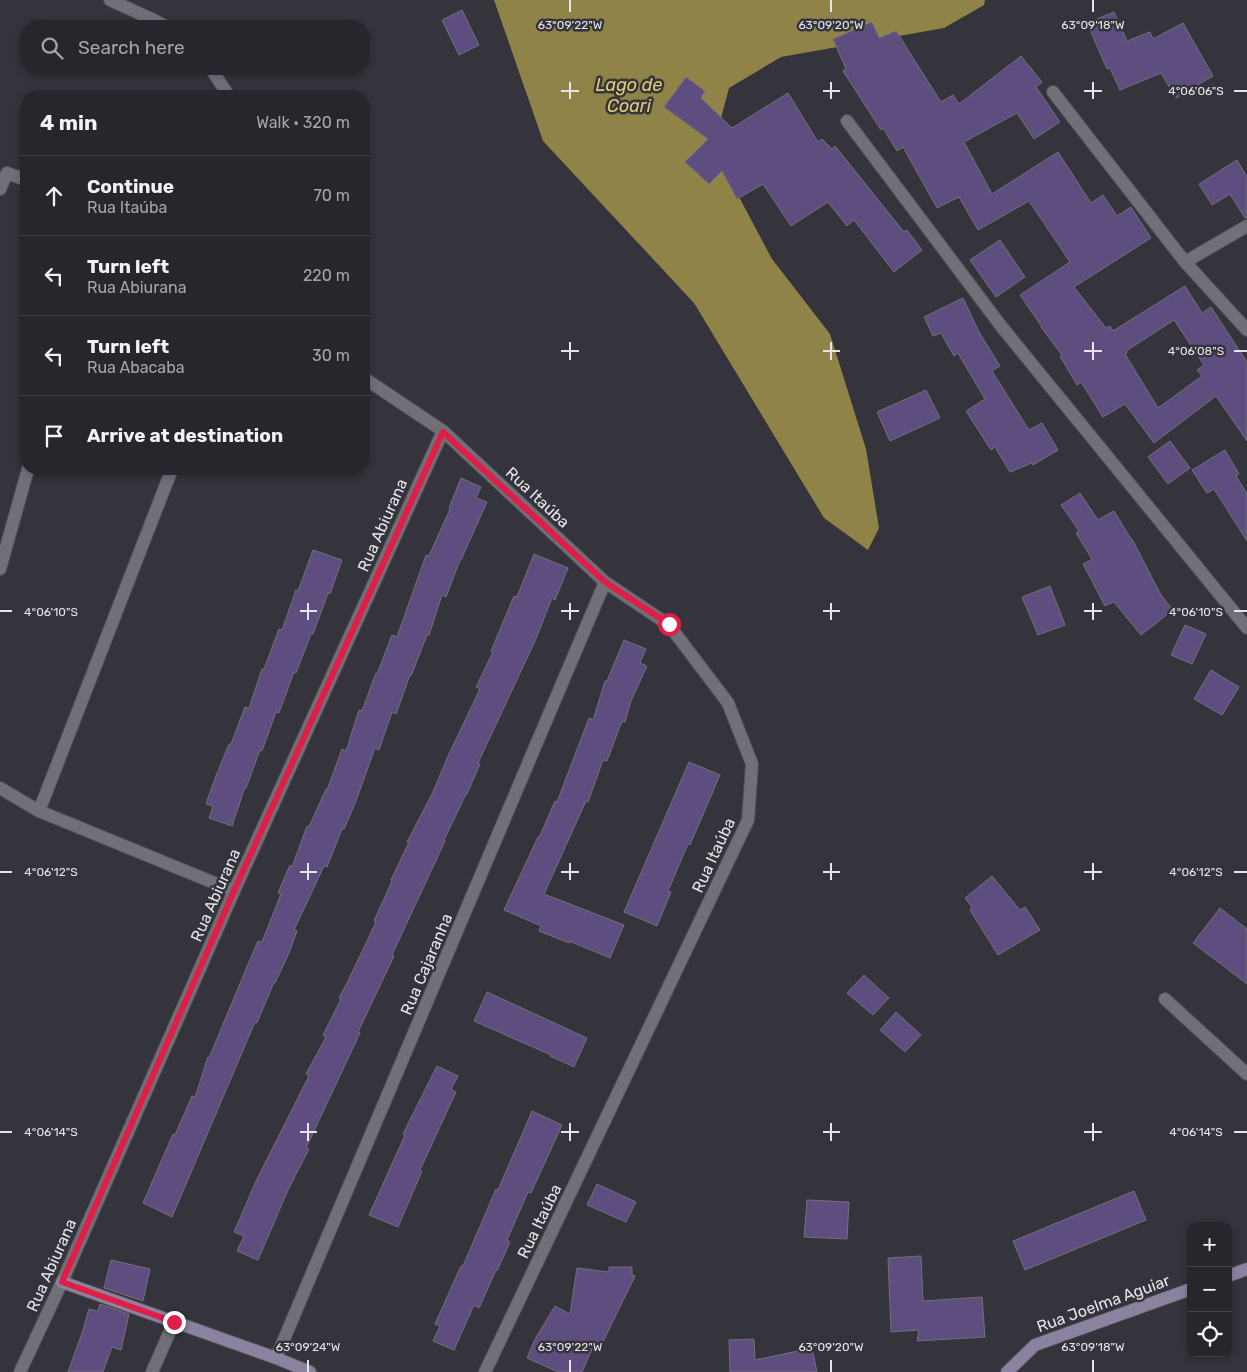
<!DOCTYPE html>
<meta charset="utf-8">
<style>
:root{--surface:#28262c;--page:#343238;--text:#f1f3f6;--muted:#a5a5a9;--line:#444348}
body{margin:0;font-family:Rubik,sans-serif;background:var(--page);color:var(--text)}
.controls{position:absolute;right:15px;bottom:15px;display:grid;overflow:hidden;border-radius:10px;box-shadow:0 2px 8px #0003}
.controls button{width:45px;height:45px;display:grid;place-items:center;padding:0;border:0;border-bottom:1px solid var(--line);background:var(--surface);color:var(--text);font:25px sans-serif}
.stop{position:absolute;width:15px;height:15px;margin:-11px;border:4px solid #e11d48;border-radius:50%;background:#fff}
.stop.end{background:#e11d48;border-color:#fff;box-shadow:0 1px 5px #0008}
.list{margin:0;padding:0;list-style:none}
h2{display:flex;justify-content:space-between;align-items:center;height:65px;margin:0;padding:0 20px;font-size:21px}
h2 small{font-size:16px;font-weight:400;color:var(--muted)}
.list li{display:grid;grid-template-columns:32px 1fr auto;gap:15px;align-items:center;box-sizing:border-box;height:80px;padding:0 20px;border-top:1px solid var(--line)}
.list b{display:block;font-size:19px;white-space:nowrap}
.list p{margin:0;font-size:16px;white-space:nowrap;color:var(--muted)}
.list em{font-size:16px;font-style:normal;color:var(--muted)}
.icon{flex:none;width:28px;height:28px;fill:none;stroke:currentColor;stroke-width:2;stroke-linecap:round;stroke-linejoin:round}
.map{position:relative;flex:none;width:1247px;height:1372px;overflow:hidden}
.search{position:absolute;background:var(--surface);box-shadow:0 2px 8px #0003;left:20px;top:20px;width:350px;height:55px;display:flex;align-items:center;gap:12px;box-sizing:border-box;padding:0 18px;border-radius:20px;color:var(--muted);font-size:19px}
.panel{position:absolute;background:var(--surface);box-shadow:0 2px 8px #0003;left:20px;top:90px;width:350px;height:385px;border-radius:20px}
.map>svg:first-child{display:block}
.water{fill:#908347}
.building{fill:#5e4e80;stroke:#727079;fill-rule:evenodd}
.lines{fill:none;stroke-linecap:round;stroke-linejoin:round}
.street-casing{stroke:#504f56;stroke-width:14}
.secondary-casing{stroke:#504f56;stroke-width:14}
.street{stroke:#716f78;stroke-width:12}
.secondary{stroke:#8a829f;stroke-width:12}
.route{stroke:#e11d48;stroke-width:6}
.ticks{fill:none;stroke:#e5e4e9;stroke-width:2}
.labels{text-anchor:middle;stroke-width:5;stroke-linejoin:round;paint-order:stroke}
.street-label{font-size:16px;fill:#e5e4e9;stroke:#35333b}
.water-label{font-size:18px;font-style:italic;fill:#dfcb72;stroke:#35333b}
.ticks-label{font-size:12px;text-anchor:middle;fill:#e5e4e9;stroke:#35333b;stroke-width:5;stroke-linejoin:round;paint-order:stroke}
</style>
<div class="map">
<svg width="1247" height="1372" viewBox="0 0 1247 1372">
<rect width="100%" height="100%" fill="#35333b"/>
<path class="water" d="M 494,0 L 985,0 L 984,5 L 944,28 L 781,57 L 729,88 L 713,148 L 772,259 L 830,334 L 866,449 L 879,528 L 868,550 L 824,518 L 694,303 L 543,141 Z"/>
<path class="building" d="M 462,10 L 479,45 L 459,55 L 442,20 Z
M 1114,12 L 1127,41 L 1150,32 L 1153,39 L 1183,23 L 1213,76 L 1176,98 L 1161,73 L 1120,90 L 1110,68 L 1107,69 L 1087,23 Z
M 872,22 L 879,38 L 896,31 L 941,102 L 953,95 L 959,104 L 1021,56 L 1042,82 L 1036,87 L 1060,122 L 1034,139 L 1017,113 L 964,142 L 992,194 L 1058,152 L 1091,203 L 1103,195 L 1117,216 L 1131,207 L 1151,238 L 1074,287 L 1106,328 L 1110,326 L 1113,331 L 1185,286 L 1202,313 L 1211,307 L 1247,362 L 1247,441 L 1216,396 L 1154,443 L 1125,404 L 1103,417 L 1081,382 L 1077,385 L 1060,356 L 1062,355 L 1041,327 L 1042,327 L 1020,295 L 1070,262 L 1029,201 L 978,230 L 959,197 L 937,208 L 903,147 L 897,151 L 883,128 L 881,130 L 843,71 L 846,69 L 833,39 ZM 1174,320 L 1204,365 L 1197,370 L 1202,376 L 1158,408 L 1125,354 L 1127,353 L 1126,351 Z
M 686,77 L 705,91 L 701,98 L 732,128 L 788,93 L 818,142 L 822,139 L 832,149 L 835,146 L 904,232 L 907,230 L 922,250 L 894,272 L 854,220 L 847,226 L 828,202 L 791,226 L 763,184 L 737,199 L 722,171 L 709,184 L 685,162 L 708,139 L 664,107 Z
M 1237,160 L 1247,177 L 1247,218 L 1245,218 L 1230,194 L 1212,205 L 1199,184 Z
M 1000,240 L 1025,277 L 996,297 L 970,260 Z
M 963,298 L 979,332 L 1000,366 L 992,371 L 1029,430 L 1042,423 L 1058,450 L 1033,465 L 1032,463 L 1010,472 L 995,447 L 991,450 L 966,411 L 985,399 L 958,353 L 954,356 L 941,333 L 933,336 L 924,317 Z
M 926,390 L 940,418 L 890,441 L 877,412 Z
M 1170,441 L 1190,468 L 1168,484 L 1148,457 Z
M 1225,450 L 1239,474 L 1236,476 L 1247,494 L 1247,541 L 1214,489 L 1207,493 L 1192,470 Z
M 461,478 L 481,487 L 476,498 L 487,502 L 461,560 L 460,560 L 446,597 L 442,595 L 429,635 L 427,635 L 411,676 L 410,675 L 396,714 L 392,712 L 379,750 L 375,748 L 356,801 L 344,829 L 342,829 L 327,867 L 324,866 L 294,930 L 297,931 L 289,953 L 275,983 L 274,982 L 257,1023 L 255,1022 L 172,1217 L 143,1203 L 173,1134 L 175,1135 L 192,1096 L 195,1097 L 208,1057 L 209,1058 L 246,969 L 258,941 L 262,942 L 281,894 L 278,893 L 290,865 L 292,867 L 307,826 L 309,827 L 326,789 L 327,790 L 342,749 L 346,751 L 359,710 L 362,711 L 376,673 L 377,674 L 392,635 L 397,637 L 426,555 L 429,556 L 450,509 L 449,508 Z
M 1080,493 L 1098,520 L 1114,511 L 1131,539 L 1132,539 L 1161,595 L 1173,610 L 1141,635 L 1114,602 L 1105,606 L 1083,564 L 1092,559 L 1076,533 L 1079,531 L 1061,505 Z
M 313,550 L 342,560 L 330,594 L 328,593 L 313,634 L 311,634 L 296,673 L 294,672 L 279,713 L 276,712 L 262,751 L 260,750 L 246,788 L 245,787 L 232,826 L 209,818 L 213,806 L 206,804 L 214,781 L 229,744 L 231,744 L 245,707 L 249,708 L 262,669 L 264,669 L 279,629 L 282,630 L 296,590 L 298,591 Z
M 534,554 L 568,568 L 555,600 L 552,598 L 535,641 L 478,763 L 480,764 L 467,794 L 466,794 L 444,840 L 445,841 L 392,955 L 394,956 L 358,1032 L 360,1033 L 306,1148 L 309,1149 L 288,1190 L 258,1260 L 237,1251 L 244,1236 L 234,1232 L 256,1181 L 309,1076 L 306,1074 L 326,1037 L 323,1035 L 341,999 L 339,998 L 347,983 L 376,922 L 374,921 L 392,881 L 391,880 L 409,842 L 407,842 L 432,794 L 449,754 L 480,689 L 476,687 L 493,652 L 491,651 L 514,596 L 517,597 Z
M 1050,586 L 1065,625 L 1038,635 L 1022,597 Z
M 1185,625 L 1206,634 L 1192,664 L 1171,655 Z
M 624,640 L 646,649 L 640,663 L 647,666 L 631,701 L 625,722 L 622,721 L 607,761 L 603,760 L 588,802 L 586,801 L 544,894 L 624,925 L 610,958 L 569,941 L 569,943 L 539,931 L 541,926 L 504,910 L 538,837 L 539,838 L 555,801 L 557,802 L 589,718 L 593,720 L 605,681 L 607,681 Z
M 1211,670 L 1239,687 L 1222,715 L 1194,699 Z
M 689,762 L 720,775 L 690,845 L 688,844 L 668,891 L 671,892 L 657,926 L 624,912 Z
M 992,876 L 1020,910 L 1025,907 L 1040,930 L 998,955 L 970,910 L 972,907 L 965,898 Z
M 1220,908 L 1247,929 L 1247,984 L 1193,943 Z
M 864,975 L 889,998 L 873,1015 L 847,993 Z
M 487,992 L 587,1038 L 574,1067 L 550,1056 L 551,1055 L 474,1021 Z
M 896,1012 L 921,1035 L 905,1052 L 880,1030 Z
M 437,1066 L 458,1076 L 451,1089 L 456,1092 L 420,1170 L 422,1171 L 398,1227 L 369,1215 L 405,1135 L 403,1134 Z
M 532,1111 L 562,1125 L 531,1193 L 528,1192 L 507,1240 L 510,1242 L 497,1271 L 496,1270 L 479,1308 L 474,1305 L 454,1350 L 433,1341 L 440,1326 L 435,1324 L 461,1266 L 463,1266 L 496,1189 L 498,1190 Z
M 597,1184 L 636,1202 L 626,1222 L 587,1205 Z
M 1134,1191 L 1146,1220 L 1025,1270 L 1013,1241 Z
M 807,1200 L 849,1202 L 847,1239 L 804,1237 Z
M 921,1256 L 923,1301 L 982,1297 L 985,1337 L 917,1341 L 919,1330 L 891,1332 L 888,1258 Z
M 111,1260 L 150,1269 L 143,1301 L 104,1288 Z
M 609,1267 L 632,1267 L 632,1275 L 635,1276 L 598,1352 L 592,1349 L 582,1372 L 558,1372 L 527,1358 L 535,1339 L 555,1306 L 570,1314 L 577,1268 L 609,1272 Z
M 100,1304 L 129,1314 L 121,1350 L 112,1347 L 103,1372 L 68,1372 L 83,1330 L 89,1309 L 98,1311 Z
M 754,1339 L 755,1360 L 812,1348 L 817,1372 L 730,1372 L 729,1340 Z"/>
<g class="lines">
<defs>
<path id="street" d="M 110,0 L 156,21 L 165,26
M 211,69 L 229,96
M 1053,92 L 1185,262 L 1247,330
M 847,121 L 1001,326 L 1247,628
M 0,189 L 7,173 L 26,180
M 1185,262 L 1247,226
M 364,378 L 443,431 L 605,582 L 669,625 L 728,703 L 752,764 L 748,820 L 485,1372
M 0,569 L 28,469
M 0,788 L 39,811 L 234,891
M 39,811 L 172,469
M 1165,999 L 1247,1074
M 276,1358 L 605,582
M 20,1372 L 62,1282 L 234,891 L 443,431
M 152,1372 L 174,1322"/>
<path id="secondary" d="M 1228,1276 L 1247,1269
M 62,1282 L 276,1358 L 310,1372
M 1007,1372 L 1035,1345 L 1191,1289"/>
</defs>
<use href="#street" class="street-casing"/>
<use href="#secondary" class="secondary-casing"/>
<use href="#street" class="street"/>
<use href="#secondary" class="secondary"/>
</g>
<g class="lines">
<path class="route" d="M 174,1322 L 62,1282 L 234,891 L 443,432 L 605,582 L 669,624"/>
</g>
<path class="ticks" d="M 570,0 L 570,12M 831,0 L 831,12M 1093,0 L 1093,12M 570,82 L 570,99M 831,82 L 831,99M 1093,82 L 1093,99M 561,91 L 579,91M 823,91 L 840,91M 1084,91 L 1102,91M 1234,91 L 1247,91M 570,342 L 570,360M 831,342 L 831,360M 1093,342 L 1093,360M 561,351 L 579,351M 823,351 L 840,351M 1084,351 L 1102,351M 1234,351 L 1247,351M 308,603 L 308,620M 570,603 L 570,620M 831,603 L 831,620M 1093,603 L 1093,620M 0,611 L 12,611M 300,611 L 317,611M 561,611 L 579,611M 823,611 L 840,611M 1084,611 L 1102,611M 1234,611 L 1247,611M 308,863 L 308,880M 570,863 L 570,880M 831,863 L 831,880M 1093,863 L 1093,880M 0,872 L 12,872M 300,872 L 317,872M 561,872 L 579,872M 823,872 L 840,872M 1084,872 L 1102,872M 1234,872 L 1247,872M 308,1123 L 308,1141M 570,1123 L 570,1141M 831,1123 L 831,1141M 1093,1123 L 1093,1141M 0,1132 L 12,1132M 300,1132 L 317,1132M 561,1132 L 579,1132M 823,1132 L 840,1132M 1084,1132 L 1102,1132M 1234,1132 L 1247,1132M 308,1360 L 308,1372M 570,1360 L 570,1372M 831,1360 L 831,1372M 1093,1360 L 1093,1372"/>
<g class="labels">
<g class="street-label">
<text transform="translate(538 497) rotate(43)" y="6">Rua Itaúba</text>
<text transform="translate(382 525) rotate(-66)" y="6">Rua Abiurana</text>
<text transform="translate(713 855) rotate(-65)" y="6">Rua Itaúba</text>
<text transform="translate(215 895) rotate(-66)" y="6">Rua Abiurana</text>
<text transform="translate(426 964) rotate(-67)" y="6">Rua Cajaranha</text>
<text transform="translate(539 1221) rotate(-64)" y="6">Rua Itaúba</text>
<text transform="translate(51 1265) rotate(-66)" y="6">Rua Abiurana</text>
<text transform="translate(1103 1303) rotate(-20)" y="6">Rua Joelma Aguiar</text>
</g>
<g class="water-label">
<text x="629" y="91">Lago de<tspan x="629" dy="21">Coari</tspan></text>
</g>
</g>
<g class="ticks-label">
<text x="570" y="29">63°09'22"W</text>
<text x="831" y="29">63°09'20"W</text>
<text x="1093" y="29">63°09'18"W</text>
<text x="1196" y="95">4°06'06"S</text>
<text x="1196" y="355">4°06'08"S</text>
<text x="51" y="616">4°06'10"S</text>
<text x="1196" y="616">4°06'10"S</text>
<text x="51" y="876">4°06'12"S</text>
<text x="1196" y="876">4°06'12"S</text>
<text x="51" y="1136">4°06'14"S</text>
<text x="1196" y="1136">4°06'14"S</text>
<text x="308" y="1351">63°09'24"W</text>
<text x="570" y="1351">63°09'22"W</text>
<text x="831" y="1351">63°09'20"W</text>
<text x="1093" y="1351">63°09'18"W</text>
</g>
</svg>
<div class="controls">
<button>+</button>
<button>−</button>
<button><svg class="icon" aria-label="locate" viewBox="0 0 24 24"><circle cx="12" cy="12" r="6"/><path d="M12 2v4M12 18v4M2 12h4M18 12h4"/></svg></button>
</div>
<div class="stop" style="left:669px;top:624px"></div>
<div class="stop end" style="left:174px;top:1322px"></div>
<div class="search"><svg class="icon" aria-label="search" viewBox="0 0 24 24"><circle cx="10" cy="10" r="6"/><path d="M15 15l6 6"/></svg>Search here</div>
<section class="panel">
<h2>4 min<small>Walk · 320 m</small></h2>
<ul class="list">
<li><svg class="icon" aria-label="ahead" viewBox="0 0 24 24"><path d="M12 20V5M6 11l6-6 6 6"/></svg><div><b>Continue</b><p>Rua Itaúba</p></div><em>70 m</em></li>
<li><svg class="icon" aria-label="left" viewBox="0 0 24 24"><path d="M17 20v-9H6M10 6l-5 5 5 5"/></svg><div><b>Turn left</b><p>Rua Abiurana</p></div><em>220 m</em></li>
<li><svg class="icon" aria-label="left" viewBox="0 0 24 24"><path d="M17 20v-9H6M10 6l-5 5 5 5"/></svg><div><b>Turn left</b><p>Rua Abacaba</p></div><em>30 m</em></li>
<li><svg class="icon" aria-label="arrive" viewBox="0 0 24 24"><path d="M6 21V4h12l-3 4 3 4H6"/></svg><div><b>Arrive at destination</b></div></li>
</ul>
</section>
</div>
